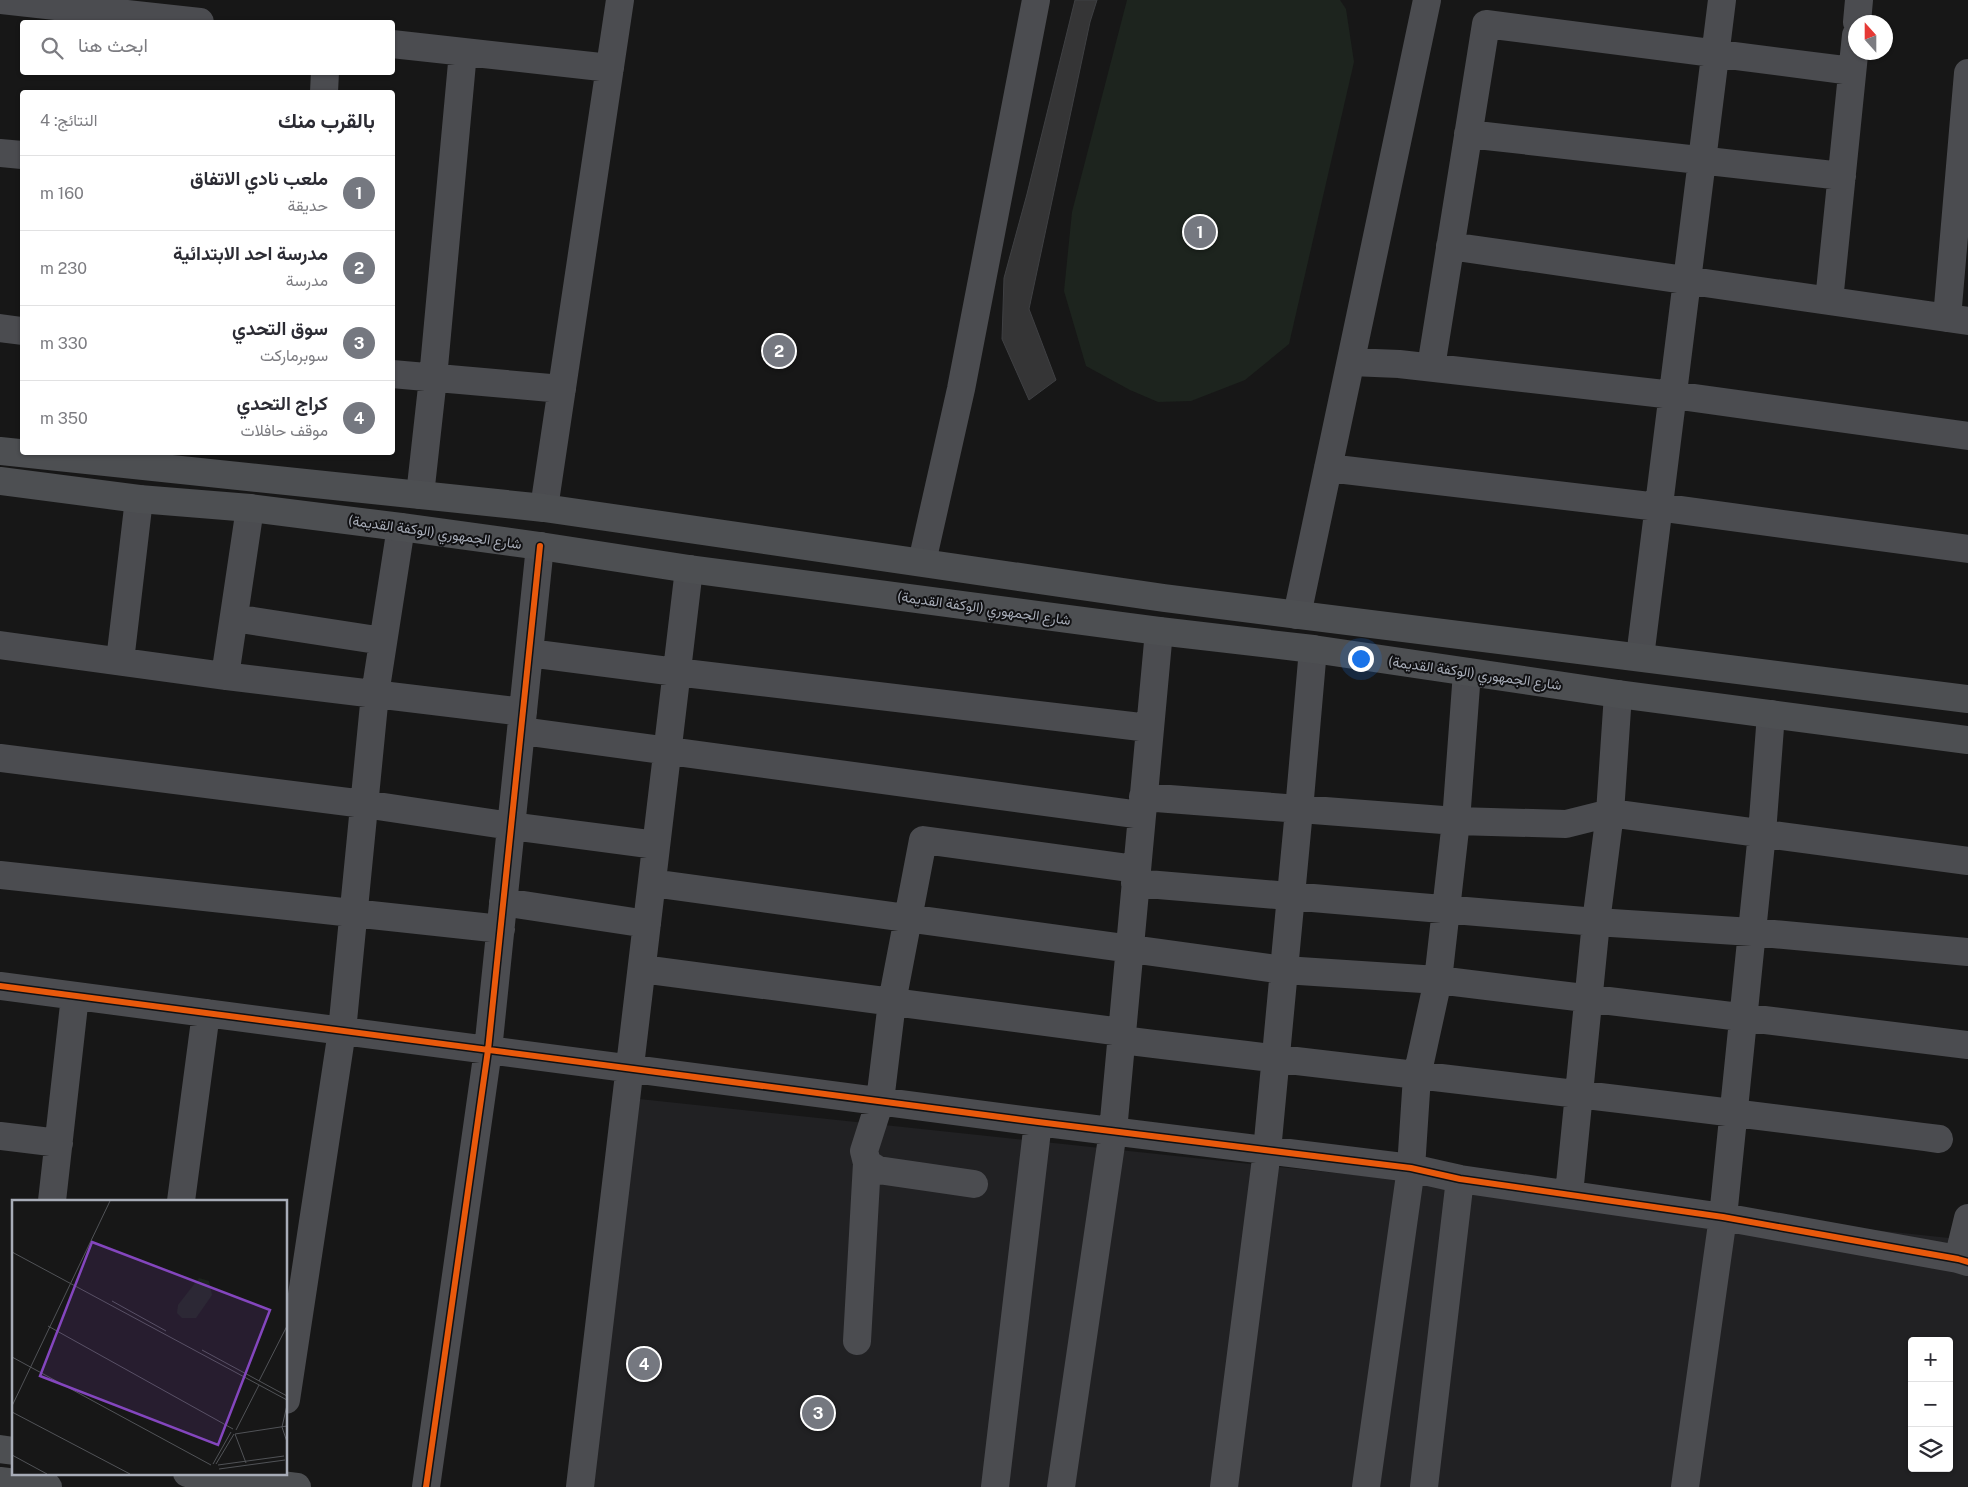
<!DOCTYPE html>
<html lang="ar">
<meta charset="utf-8">
<style>
:root{--surface:#fff;--page:#f2f2f3;--text:#2b2b33;--muted:#7c7c81;--line:#e1e1e2;--accent:#757880}
body{margin:0;font-family:"Public Sans",Vazirmatn,sans-serif;background:var(--page);color:var(--text);direction:rtl}
.controls{position:absolute;right:15px;bottom:15px;display:grid;overflow:hidden;border-radius:5px;box-shadow:0 1px 4px #0004}
.controls button{width:45px;height:45px;display:grid;place-items:center;padding:0;border:0;border-bottom:1px solid var(--line);background:var(--surface);color:var(--text);font:25px sans-serif}
.compass{position:absolute;left:1848px;top:15px;width:45px;height:45px;border-radius:50%;background:var(--surface);box-shadow:0 1px 4px #0004;rotate:339deg}
.you{position:absolute;left:1360px;top:658px;width:18px;height:18px;margin:-12px;border:4px solid #fff;border-radius:50%;background:#1a73e8;box-shadow:0 0 0 8px #1a73e833}
.badge{display:grid;place-items:center;width:32px;height:32px;border-radius:50%;background:var(--accent);color:#fff;font-size:16px;font-weight:700}
.pin{position:absolute;translate:-50% -50%;border:2px solid #fff;box-shadow:0 1px 5px #0006}
.list{margin:0;padding:0;list-style:none}
h2{display:flex;justify-content:space-between;align-items:center;height:65px;margin:0;padding:0 20px;font-size:21px}
h2 small{font-size:16px;font-weight:400;color:var(--muted)}
.list li{display:grid;grid-template-columns:32px 1fr auto;gap:15px;align-items:center;box-sizing:border-box;height:75px;padding:0 20px;border-top:1px solid var(--line)}
.list b{display:block;font-size:19px;white-space:nowrap}
.list p{margin:0;font-size:16px;white-space:nowrap;color:var(--muted)}
.list em{font-size:16px;font-style:normal;color:var(--muted)}
.icon{flex:none;width:28px;height:28px;fill:none;stroke:currentColor;stroke-width:2;stroke-linecap:round;stroke-linejoin:round}
.map{position:relative;flex:none;width:1968px;height:1487px;overflow:hidden;direction:ltr}
.search{position:absolute;background:var(--surface);box-shadow:0 1px 4px #0004;left:20px;top:20px;width:375px;height:55px;display:flex;align-items:center;gap:12px;box-sizing:border-box;padding:0 18px;border-radius:5px;color:var(--muted);font-size:19px}
.panel{position:absolute;background:var(--surface);box-shadow:0 1px 4px #0004;left:20px;top:90px;width:375px;height:365px;border-radius:5px;direction:rtl}
.map>svg:first-child{display:block}
.built{fill:#212123;fill-rule:evenodd}
.green{fill:#1d241e}
.building{fill:#353536;stroke:#3f4043}
.lines{fill:none;stroke-linecap:round;stroke-linejoin:round}
.minor{stroke:#4b4c50;stroke-width:28}
.major{stroke:#4d4f52;stroke-width:28}
.cycleway-casing{stroke:#111113;stroke-width:9}
.cycleway{stroke:#e8590c;stroke-width:6}
.labels{text-anchor:middle;stroke-width:4;stroke-linejoin:round;paint-order:stroke}
.street-label{font-size:14px;fill:#a8adb8;stroke:#111113}
.inset-road{fill:none;stroke:#515357;stroke-width:1}
.view{fill:#8446be;fill-opacity:0.15;stroke:#8446be;stroke-width:2.5}
.inset-edge{fill:none;stroke:#a8adb8;stroke-width:2.5}
</style>
<div class="map">
<svg width="1968" height="1487" viewBox="0 0 1968 1487">
<rect width="100%" height="100%" fill="#171717"/>
<path class="built" d="M 630,1098 L 1968,1240 L 1968,1487 L 589,1487 ZM 1912,1341 L 1949,1341 L 1949,1468 L 1912,1468 Z"/>
<path class="green" d="M 1127,0 L 1340,0 L 1346,9 L 1354,62 L 1289,344 L 1245,380 L 1191,401 L 1158,402 L 1130,390 L 1086,366 L 1064,291 L 1072,212 Z"/>
<path class="building" d="M 1075,0 L 1097,0 L 1090,22 L 1029,309 L 1056,380 L 1029,400 L 1002,339 L 1004,278 L 1027,194 Z"/>
<g class="lines">
<path class="minor" d="M 0,0 L 200,22
M 1857,22 L 1859,0
M 392,44 L 610,68
M 324,92 L 325,72
M 1468,134 L 1842,176
M 0,153 L 22,155
M 1450,246 L 1968,321
M 1829,301 L 1856,35
M 1947,318 L 1968,73
M 0,328 L 22,331
M 1351,362 L 1399,364 L 1673,395 L 1968,436
M 1431,367 L 1486,24 L 1852,71
M 392,374 L 562,389
M 1328,468 L 1658,507 L 1968,549
M 420,495 L 433,378 L 463,52
M 544,508 L 620,0
M 922,562 L 961,389 L 1036,0
M 1297,615 L 1427,0
M 234,618 L 383,641
M 0,645 L 225,676 L 523,712
M 529,653 L 676,672 L 1149,728
M 1640,657 L 1722,0
M 120,661 L 139,499
M 225,676 L 250,508
M 522,731 L 1141,815
M 0,758 L 364,804 L 511,826 L 656,845
M 1143,797 L 1456,821 L 1566,824 L 1610,813 L 1968,861
M 0,875 L 501,929
M 652,883 L 1284,970 L 1438,980 L 1968,1045
M 1135,883 L 1596,922 L 1752,932 L 1968,952
M 503,902 L 647,924
M 642,969 L 1122,1032
M 0,986 L 1038,1122 L 1411,1168 L 1460,1179 L 1723,1217 L 1958,1259 L 1968,1262
M 1121,1040 C 1393,1073 1666,1103 1939,1139
M 0,1136 L 59,1143
M 974,1184 L 878,1170 L 867,1163 L 864,1151 L 880,1101 L 892,1002 L 923,840 L 1136,869
M 1569,1194 L 1596,922 L 1610,813 L 1618,694
M 52,1201 L 75,996
M 181,1201 L 206,1013
M 1958,1259 L 1968,1218
M 857,1341 L 867,1163
M 286,1400 L 342,1031 L 375,694 L 401,527
M 426,1487 L 488,1050 L 540,546
M 580,1487 L 689,569
M 995,1487 L 1038,1122
M 1061,1487 L 1113,1131 L 1159,631
M 1224,1487 L 1267,1151 L 1299,810 L 1313,649
M 1366,1487 L 1411,1168 L 1417,1076 L 1438,980 L 1456,821 L 1467,672
M 1424,1487 L 1460,1179
M 1685,1487 L 1723,1217 L 1762,833 L 1771,714"/>
<path class="major" d="M 0,451 L 544,508 L 1164,598 L 1968,699
M 0,481 L 139,499 L 250,508 L 401,527 L 540,546 L 689,569 L 1159,631 L 1313,649 L 1618,694 L 1968,740
M 0,1449 L 14,1451
M 187,1473 L 297,1487
M 0,1481 L 48,1487"/>
<defs>
<path id="cycleway" d="M 0,986 L 1038,1122 L 1411,1168 L 1460,1179 L 1723,1217 L 1958,1259 L 1968,1262
M 426,1487 L 488,1050 L 540,546"/>
</defs>
<use href="#cycleway" class="cycleway-casing"/>
<use href="#cycleway" class="cycleway"/>
</g>
<g class="labels">
<g class="street-label">
<text transform="translate(435 532) rotate(8)" y="5">شارع الجمهوري (الوكفة القديمة)</text>
<text transform="translate(984 608) rotate(8)" y="5">شارع الجمهوري (الوكفة القديمة)</text>
<text transform="translate(1475 673) rotate(8)" y="5">شارع الجمهوري (الوكفة القديمة)</text>
</g>
</g>
<g transform="translate(12 1200)">
<rect width="275" height="275" fill="#171717"/>
<path d="M 187,78 L 197,81 L 200,95 L 184,118 L 170,118 L 165,113 L 166,105 Z" fill="#1d241e"/>
<path class="inset-road" d="M 0,52 L 275,200M 100,101 L 154,131M 36,126 L 221,229M 190,150 L 275,196M 0,157 L 199,265M 247,181 L 275,126M 275,205 L 270,227 L 275,242M 0,206 L 98,1M 0,212 L 118,274M 224,230 L 247,185M 223,234 L 275,226M 223,234 L 234,263M 0,255 L 35,274M 201,264 L 219,232M 204,264 L 222,234M 206,265 L 272,256M 207,269 L 273,260"/>
<path class="view" d="M 80,42 L 258,110 L 206,245 L 28,176 Z"/>
<rect width="275" height="275" class="inset-edge"/>
</g>
</svg>
<div class="controls">
<button>+</button>
<button>−</button>
<button><svg class="icon" aria-label="layers" viewBox="0 0 24 24"><path d="M12 4l9 5-9 5-9-5zM3 14l9 5 9-5"/></svg></button>
</div>
<svg class="compass" viewBox="-18 -18 36 36"><path d="M0-13l5 13h-10z" fill="#e53935"/><path d="M0 13l5-13h-10z" fill="#7c7c81"/></svg>
<div class="you"></div>
<div class="pin badge" style="left:1200px;top:232px">1</div>
<div class="pin badge" style="left:779px;top:351px">2</div>
<div class="pin badge" style="left:818px;top:1413px">3</div>
<div class="pin badge" style="left:644px;top:1364px">4</div>
<div class="search"><svg class="icon" aria-label="search" viewBox="0 0 24 24"><circle cx="10" cy="10" r="6"/><path d="M15 15l6 6"/></svg>ابحث هنا</div>
<section class="panel">
<h2>بالقرب منك<small>النتائج: 4</small></h2>
<ul class="list">
<li><span class="badge">1</span><div><b>ملعب نادي الاتفاق</b><p>حديقة</p></div><em>160 m</em></li>
<li><span class="badge">2</span><div><b>مدرسة احد الابتدائية</b><p>مدرسة</p></div><em>230 m</em></li>
<li><span class="badge">3</span><div><b>سوق التحدي</b><p>سوبرماركت</p></div><em>330 m</em></li>
<li><span class="badge">4</span><div><b>كراج التحدي</b><p>موقف حافلات</p></div><em>350 m</em></li>
</ul>
</section>
</div>
